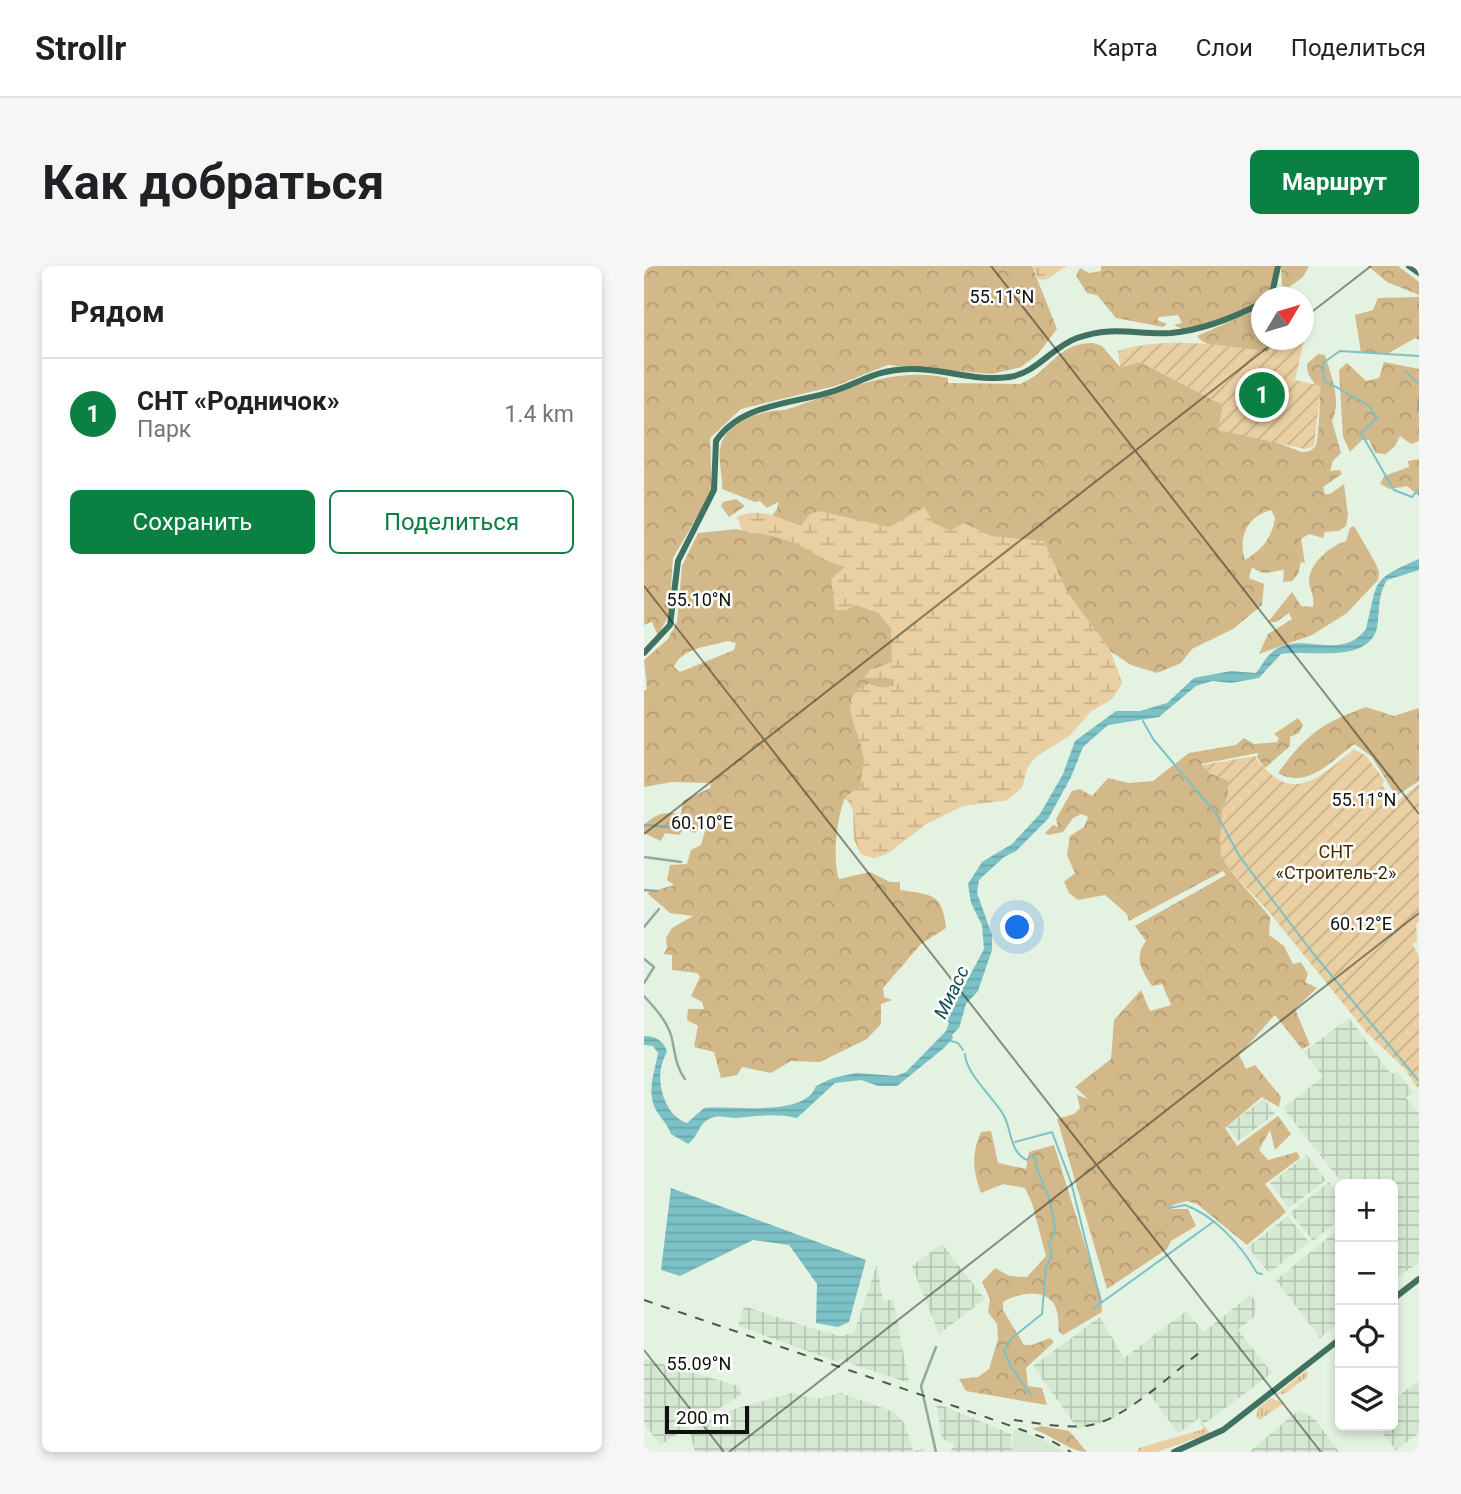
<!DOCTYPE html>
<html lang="ru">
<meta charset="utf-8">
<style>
:root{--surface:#fff;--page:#f6f6f6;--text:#202124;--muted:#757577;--line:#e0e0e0;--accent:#0b8043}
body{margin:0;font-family:Roboto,sans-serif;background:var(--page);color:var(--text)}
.controls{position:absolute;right:21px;bottom:21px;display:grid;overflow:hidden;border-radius:10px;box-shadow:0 4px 10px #0003}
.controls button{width:63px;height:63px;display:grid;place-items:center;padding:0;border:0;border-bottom:2px solid var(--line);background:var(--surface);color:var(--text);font:35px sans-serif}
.compass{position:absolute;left:607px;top:21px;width:63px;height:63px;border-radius:50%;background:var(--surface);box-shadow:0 4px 10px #0003;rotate:52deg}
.scale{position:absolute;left:21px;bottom:18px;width:84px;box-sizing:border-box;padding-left:7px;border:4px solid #0e130e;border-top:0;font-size:19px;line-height:24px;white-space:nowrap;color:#0e130e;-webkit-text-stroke:5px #fff;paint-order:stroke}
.you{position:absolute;left:374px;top:662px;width:24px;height:24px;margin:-18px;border:5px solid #fff;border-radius:50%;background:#1a73e8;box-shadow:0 0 0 10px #1a73e833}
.badge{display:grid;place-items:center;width:46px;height:46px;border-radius:50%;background:var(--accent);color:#fff;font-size:23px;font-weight:700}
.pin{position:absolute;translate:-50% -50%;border:4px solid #fff;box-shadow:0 2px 7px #0006}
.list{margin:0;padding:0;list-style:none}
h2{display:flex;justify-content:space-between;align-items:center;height:91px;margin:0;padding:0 28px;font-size:30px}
h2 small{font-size:23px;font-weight:400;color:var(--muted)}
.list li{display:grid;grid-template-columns:46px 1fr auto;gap:21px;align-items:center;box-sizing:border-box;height:112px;padding:0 28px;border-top:2px solid var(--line)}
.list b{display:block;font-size:26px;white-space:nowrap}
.list p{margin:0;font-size:23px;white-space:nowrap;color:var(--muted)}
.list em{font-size:23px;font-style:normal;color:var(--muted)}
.actions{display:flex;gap:14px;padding:21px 28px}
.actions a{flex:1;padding:16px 0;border:2px solid var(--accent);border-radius:10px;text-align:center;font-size:24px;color:var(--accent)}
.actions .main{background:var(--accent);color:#fff}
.icon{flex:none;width:38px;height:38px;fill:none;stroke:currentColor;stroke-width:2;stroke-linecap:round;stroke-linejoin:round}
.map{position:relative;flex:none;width:775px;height:1186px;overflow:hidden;border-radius:10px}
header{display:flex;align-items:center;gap:42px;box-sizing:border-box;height:98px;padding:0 35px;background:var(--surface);border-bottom:2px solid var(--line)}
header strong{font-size:33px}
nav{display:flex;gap:38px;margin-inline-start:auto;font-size:24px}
.intro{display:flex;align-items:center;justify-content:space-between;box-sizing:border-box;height:168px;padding:0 42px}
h1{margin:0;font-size:49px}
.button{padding:18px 32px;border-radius:10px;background:var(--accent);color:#fff;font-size:24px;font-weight:700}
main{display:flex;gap:42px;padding:0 42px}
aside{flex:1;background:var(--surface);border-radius:10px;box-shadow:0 4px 10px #0003}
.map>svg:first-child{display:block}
.built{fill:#d5e9d2}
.industrial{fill:url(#industrial-grid)}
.grass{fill:url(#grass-tufts)}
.forest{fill:url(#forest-crowns);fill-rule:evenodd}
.wetland{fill:url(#wetland-marsh)}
.garden{fill:url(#garden-furrows)}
.water{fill:url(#water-rules)}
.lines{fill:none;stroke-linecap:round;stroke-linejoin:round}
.stream{stroke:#7cc1c6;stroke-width:2}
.minor{stroke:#90aaa0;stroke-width:2.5}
.primary{stroke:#407161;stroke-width:6}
.rail{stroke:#4d554d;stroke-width:2;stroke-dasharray:9 9;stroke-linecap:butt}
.ticks{fill:none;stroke:#0e130e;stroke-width:2;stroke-opacity:0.45}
.labels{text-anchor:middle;stroke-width:5;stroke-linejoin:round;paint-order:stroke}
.park-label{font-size:18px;fill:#402d05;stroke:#fff}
.water-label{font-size:19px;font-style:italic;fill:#104e52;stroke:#fff}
.ticks-label{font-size:18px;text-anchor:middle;fill:#0e130e;stroke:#fff;stroke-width:5;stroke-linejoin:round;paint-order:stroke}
</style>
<header>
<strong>Strollr</strong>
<nav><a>Карта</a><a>Слои</a><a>Поделиться</a></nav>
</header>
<div class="intro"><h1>Как добраться</h1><a class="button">Маршрут</a></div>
<main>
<aside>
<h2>Рядом<small></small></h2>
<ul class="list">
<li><span class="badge">1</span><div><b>СНТ «Родничок»</b><p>Парк</p></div><em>1.4 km</em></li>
</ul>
<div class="actions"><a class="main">Сохранить</a><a>Поделиться</a></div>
</aside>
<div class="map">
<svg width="775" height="1186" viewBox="0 0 775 1186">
<defs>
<pattern id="industrial-grid" width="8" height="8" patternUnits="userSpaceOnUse" patternTransform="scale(1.75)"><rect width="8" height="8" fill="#d5e9d2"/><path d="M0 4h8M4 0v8" fill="none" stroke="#b6c7b3"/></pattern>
<pattern id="grass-tufts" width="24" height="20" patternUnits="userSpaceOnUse" patternTransform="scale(1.75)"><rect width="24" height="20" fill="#e9cfa2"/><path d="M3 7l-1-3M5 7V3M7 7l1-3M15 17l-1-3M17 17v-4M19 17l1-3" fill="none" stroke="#c7b18a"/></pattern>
<pattern id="forest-crowns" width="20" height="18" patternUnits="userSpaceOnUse" patternTransform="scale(1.75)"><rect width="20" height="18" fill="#d3b889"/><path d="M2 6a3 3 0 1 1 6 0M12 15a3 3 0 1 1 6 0" fill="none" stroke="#b49d75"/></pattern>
<pattern id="wetland-marsh" width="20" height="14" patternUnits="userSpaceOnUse" patternTransform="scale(1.75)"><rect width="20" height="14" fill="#e9cfa2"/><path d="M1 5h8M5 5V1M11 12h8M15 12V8" fill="none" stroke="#c7b18a"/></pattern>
<pattern id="garden-furrows" width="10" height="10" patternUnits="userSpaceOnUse" patternTransform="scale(1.75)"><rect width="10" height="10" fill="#e9cfa2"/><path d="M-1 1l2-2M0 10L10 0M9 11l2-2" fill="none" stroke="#c7b18a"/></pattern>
<pattern id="water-rules" width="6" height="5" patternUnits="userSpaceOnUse" patternTransform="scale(1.75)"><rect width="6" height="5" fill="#7cc1c6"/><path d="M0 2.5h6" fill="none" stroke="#6aa5a9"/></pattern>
</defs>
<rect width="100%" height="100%" fill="#e4f2e2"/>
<path class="built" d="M 370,1163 L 402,1175 L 420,1186 L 368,1186 Z"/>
<path class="industrial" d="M 705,752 L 747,808 L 753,806 L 769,826 L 762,832 L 775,847 L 775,996 L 749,1015 L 749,918 L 699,918 L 639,842 L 679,811 L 660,786 Z
M 620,833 L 631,848 L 594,875 L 583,860 Z
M 663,889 L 682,914 L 645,942 L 626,917 Z
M 685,916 L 696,930 L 696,953 L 669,975 L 646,947 Z
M 644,950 L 665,976 L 625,1007 L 604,981 Z
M 696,962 L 696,1055 L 676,1072 L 632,1014 Z
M 298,978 L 341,1033 L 295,1068 L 268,1000 Z
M 233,998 L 239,1036 L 249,1033 L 265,1117 L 196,1094 L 194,1096 L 94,1060 L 100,1040 L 170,1063 L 197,1070 L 210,1067 Z
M 606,1029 L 612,1035 L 611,1050 L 594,1064 L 628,1107 L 560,1158 L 555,1152 L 534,1167 L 505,1127 L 466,1154 L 434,1163 L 389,1100 L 456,1051 L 480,1092 L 542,1045 L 560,1066 Z
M 0,1093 L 95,1120 L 97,1129 L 16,1179 L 0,1157 Z
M 775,1114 L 775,1167 L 752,1184 L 733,1160 L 749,1160 L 749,1134 Z
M 147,1127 L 172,1133 L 197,1127 L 250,1146 L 261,1158 L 269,1185 L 279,1183 L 280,1186 L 51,1186 L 46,1167 L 70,1149 Z
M 292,1137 L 367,1168 L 368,1186 L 306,1186 L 311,1178 L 298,1173 Z
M 655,1144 L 670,1152 L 695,1186 L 605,1186 Z"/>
<path class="grass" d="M 663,1104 L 664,1110 L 641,1128 L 633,1128 Z
M 627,1132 L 640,1137 L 616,1154 L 612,1151 L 614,1142 Z
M 554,1153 L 566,1167 L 513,1186 L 493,1186 L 495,1182 L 560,1163 Z"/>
<path class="forest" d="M 0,0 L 388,0 L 413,63 L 394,88 L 377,101 L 348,108 L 244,99 L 191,120 L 97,143 L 66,172 L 68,225 L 29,292 L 25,348 L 14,370 L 8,356 L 0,359 Z
M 457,0 L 631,0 C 630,9 630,20 625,27 C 615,44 562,58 540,64 L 530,59 L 538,57 L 534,49 L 515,51 L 513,54 L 523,58 L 519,61 L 472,52 L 453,29 L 443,27 L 432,10 L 436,2 L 445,7 L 457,5 Z
M 637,0 L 665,0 L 659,11 L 645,21 L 638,20 Z
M 724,0 L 754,0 L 775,16 L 775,29 L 743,16 Z
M 775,31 L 775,74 L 771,72 L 745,87 L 717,87 L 711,49 L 729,44 L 734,32 Z
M 617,42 L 618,74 L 639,74 L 623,86 C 604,84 566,87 553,70 Z
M 449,77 L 458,80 L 476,101 L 496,96 L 579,139 L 575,164 L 618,171 L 658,186 C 664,186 669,184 672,179 C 674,173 677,135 675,128 C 673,116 662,112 663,98 L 674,88 L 681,89 C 687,109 698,135 688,155 L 697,187 L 689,195 L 686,205 L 696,204 L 698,208 L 679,221 L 681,228 L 686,228 L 700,218 L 704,249 L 702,260 L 695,265 L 681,266 L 679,272 L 665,268 L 657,273 L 661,297 L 657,296 L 654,308 L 648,315 L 639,316 L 640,304 C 627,305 620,311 608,301 L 605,312 L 620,318 L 618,339 L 589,363 L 548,383 L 537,397 L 513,407 L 487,399 L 466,385 L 478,417 L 468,433 L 447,445 L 425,470 L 391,491 L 383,502 L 378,521 L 363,534 L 318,540 L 282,558 L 244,587 L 230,592 L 217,588 L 210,574 L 209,540 L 201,532 C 193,549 188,595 195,613 L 226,606 L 246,616 L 256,616 L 256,624 C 289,629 298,627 302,662 L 277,678 L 239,722 L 240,731 L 248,734 L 237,738 L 237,758 L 223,773 L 176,796 L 147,795 L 127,807 L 98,801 L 93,809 L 77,812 L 70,786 L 50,781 L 54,760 L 43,754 L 44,743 L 60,743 L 58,736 L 47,730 L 56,711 L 53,707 L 28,704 L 28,689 L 20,688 L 23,682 L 22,672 L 28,662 L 49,650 L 26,647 L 3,627 L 30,619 L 23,614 L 26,599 L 43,598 L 47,584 L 57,579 L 62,562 L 69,561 L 73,554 L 76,559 L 84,556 L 73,550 L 67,554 L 65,549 L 51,567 L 40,563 L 35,569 L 21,567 L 17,575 L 0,567 L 0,559 C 11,548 21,545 37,548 L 39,535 L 66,522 L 67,517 L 28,516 L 0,521 L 0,425 L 3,423 L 0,394 L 24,373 L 33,356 L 38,300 L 54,267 L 93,263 L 110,267 L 125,254 L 133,243 L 134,236 L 123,242 L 116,235 L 111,236 L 78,223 C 79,209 73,193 77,179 C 83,155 120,144 141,144 C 193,127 248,99 304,112 L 304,117 L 376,118 C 405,107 412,77 449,77 ZM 627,244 L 631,252 C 628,272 618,284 601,294 C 594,272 602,251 627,244 ZM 84,375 L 92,377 L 90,384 L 36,406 L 30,401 C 37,382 66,380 84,375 ZM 251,413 L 246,455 L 224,418 L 238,422 L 249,420 Z
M 740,96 L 775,103 L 775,175 L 767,178 L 756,170 L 751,180 L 742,188 L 731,187 L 725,174 L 718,174 L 706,186 L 699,171 L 695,104 L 703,97 L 722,115 L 735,112 Z
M 775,193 L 775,230 L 763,220 L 746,223 L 736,218 L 740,210 L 765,201 L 764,195 Z
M 92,233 L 101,240 L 85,251 L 77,240 L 79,236 Z
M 710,260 L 731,296 L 735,306 L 734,314 L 703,347 L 668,369 L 615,388 L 624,368 L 648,353 L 645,347 L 632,356 L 624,356 L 648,326 L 657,340 L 669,341 C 671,329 665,324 665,314 C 666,297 687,279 702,275 L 706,262 Z
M 722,441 L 750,450 L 775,442 L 775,515 L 752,530 L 728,491 L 711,478 C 686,495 664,524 634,507 C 663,468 676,458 722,441 Z
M 654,452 L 659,459 L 655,467 L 646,471 L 646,480 L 621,502 L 613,491 L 614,487 L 557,498 L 566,507 L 585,515 L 584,529 L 578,545 L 585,603 L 626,651 L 625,669 L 640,680 L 649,698 L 657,696 L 664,708 L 661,716 L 673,722 L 651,743 L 666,779 L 658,783 L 631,749 L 595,789 L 602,803 L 611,799 L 637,831 L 635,841 L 618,831 L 581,862 L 593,880 L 634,850 L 647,868 L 631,884 L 626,864 L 615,884 L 624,894 L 653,886 L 656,892 L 621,918 L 642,946 L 603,979 L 553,938 L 543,935 L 529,939 L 527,943 L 544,943 L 552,960 L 527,975 L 523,983 L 463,1023 L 413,853 L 430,848 L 436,842 L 433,829 L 444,833 L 431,821 L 467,793 L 470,754 L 497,724 L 506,745 L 527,739 L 518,718 L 508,720 C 498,704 489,693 502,675 L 491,660 L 582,609 L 579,605 L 485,655 L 483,648 L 461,629 L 434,634 L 425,627 L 420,616 L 431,607 L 423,589 L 426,570 L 440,561 L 444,551 L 438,548 L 429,552 L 419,566 L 404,569 L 401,567 L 409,559 L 414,561 L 412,553 L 428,525 L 436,523 L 448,530 L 464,512 L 485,517 L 509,515 L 545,487 L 592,479 L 600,472 L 610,478 L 633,476 L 635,472 L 630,468 Z
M 347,865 L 354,897 L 382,903 L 385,886 L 410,879 L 457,1030 L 458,1046 L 419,1069 L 415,1066 C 414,1056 415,1047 410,1038 C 399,1021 372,1028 359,1036 L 359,1044 L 380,1079 L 388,1079 L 406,1072 L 410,1076 L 382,1102 L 384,1120 L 398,1122 L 403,1139 L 322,1125 L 315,1113 L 334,1111 L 345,1103 L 354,1073 L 353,1058 L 344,1046 L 346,1033 L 338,1016 L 351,1002 L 365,1010 L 383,1011 L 402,990 L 388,937 L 381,922 L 359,918 L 337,927 C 329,904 327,889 337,866 Z
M 397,1160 L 425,1165 L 443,1186 C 426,1186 407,1168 388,1163 Z"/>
<path class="wetland" d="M 388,0 L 423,0 L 401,14 L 394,13 Z
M 281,241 L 288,256 L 306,265 L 320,257 L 347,270 L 400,275 L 422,324 L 466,384 L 478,417 L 468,433 L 447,445 L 425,470 L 391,491 L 383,502 L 378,521 L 363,534 L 318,540 L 282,558 L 244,587 L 230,592 L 217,588 C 208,569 216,548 201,531 L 217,520 C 217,511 220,501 219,492 C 218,464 188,434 224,418 L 238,422 L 249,420 L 250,413 L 220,412 L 226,404 L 248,396 L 247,362 L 234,347 L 212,339 L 202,344 L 191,344 L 187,313 L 201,301 C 177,295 172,286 152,278 C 134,270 118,267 99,266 L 93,251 C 114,241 136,251 157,260 L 166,248 L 175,245 L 245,261 Z"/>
<path class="garden" d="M 660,70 L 661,70 L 651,114 L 677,120 L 670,180 L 661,183 L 574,164 L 579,139 L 496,96 L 476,102 L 474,85 C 523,70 576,79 626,86 L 638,74 L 660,74 Z
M 710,483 L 722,490 L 740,514 L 738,519 L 751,537 L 775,518 L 775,656 L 772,658 L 773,675 L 768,678 L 775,689 L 775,824 L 760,802 L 723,767 L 625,646 L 585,603 L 577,589 L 576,577 L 578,545 L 584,529 L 584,515 L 566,507 L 558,499 L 611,490 C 646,541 674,513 710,483 Z"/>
<path class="water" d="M 775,293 L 775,304 L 743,314 C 733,330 736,346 733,362 C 724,399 662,383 637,388 L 615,412 L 587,417 L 568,415 L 552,420 L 515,451 L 464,459 L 439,481 L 427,511 L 404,553 L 372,585 L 360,591 L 335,614 L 333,627 L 348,669 L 348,684 L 334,725 L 322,738 L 315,762 L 308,769 L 309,772 L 300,782 L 253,820 L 234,820 L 217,814 L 191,817 L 153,852 C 132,847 114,850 92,852 C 83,852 75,848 65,853 C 55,857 54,871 44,878 L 27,868 C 23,857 17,853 12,844 C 2,826 11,805 14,787 L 9,780 L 0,779 L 0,770 C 11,770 19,774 23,785 C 22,789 20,791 19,795 C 11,816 21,850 43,857 L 60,842 C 87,839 161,852 172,820 L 189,812 L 212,807 L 252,810 L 262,806 L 302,765 L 305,757 L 302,754 L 340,683 L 338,659 L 327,637 L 324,618 L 338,596 L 368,578 L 396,548 L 419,508 L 431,475 L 472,445 L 496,445 L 523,437 L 550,412 L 587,405 L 612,407 C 619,398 623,388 634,382 C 662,367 698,395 722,363 C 735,313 725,315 775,293 Z
M 27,922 L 222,994 L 205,1056 L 194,1061 L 172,1057 L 173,1018 L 145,979 L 109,974 L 36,1010 L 17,1004 Z"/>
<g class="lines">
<path class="stream" d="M 775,90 L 696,85 L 679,97 L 680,114 L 725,140 L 733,152 L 717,167 L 750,224 L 768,231 L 775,223
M 762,106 L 775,118
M 499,455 L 509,473 L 573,549 L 596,591 L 668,686 L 775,815
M 307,775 L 314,777 L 319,784
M 321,788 C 322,808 349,831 359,848 C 368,863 365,886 383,894 L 387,889 L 392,893 C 391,905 400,917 404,929 C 408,942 410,955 411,968 L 405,977 L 408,990 L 402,1001 L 398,1048 L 368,1072 L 360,1085 L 367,1101 L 387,1129
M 371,876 L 408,866 L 427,916 L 457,1037 L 449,1042
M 525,942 L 541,939 C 570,949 598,980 613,1007 L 618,1008
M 457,1037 L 569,956"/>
<path class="minor" d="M 774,144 L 775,136
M 0,559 L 24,561 L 35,558
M 0,591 L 37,596
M 0,624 L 13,625
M 0,661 L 15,643
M 0,693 L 10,701 L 0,717
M 0,730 C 11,742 22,754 27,769 C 31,784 31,800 41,813
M 292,1186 L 277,1120 L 292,1081"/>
<path class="primary" d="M 765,0 L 775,7
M 627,32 L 634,0
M 0,387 L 26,359 L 34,295 L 70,224 L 72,175 C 97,137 151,138 190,125 C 220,115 231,104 266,103 C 299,102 331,116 365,111 C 393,107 408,81 433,72 C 469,59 492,69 527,67 C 559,64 589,52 618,37
M 749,1033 L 775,1013
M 530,1186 L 579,1164 L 696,1073"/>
<path class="rail" d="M 0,1034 L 339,1150 L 406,1174 L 427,1186
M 370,1154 C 393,1157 418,1162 441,1160 C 478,1157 529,1106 559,1084"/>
</g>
<path class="ticks" d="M 347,0 L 775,548M 660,52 L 727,0M 0,320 L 677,1186M 0,568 L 633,74M 0,1084 L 80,1186M 85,1186 L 775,647"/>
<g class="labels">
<g class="park-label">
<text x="692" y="592">СНТ<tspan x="692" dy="21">«Строитель-2»</tspan></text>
</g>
<g class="water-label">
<text transform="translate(307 726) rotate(-64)" y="7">Миасс</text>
</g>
</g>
<g class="ticks-label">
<text x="358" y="37">55.11°N</text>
<text x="55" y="340">55.10°N</text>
<text x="720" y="540">55.11°N</text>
<text x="58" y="563">60.10°E</text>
<text x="717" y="664">60.12°E</text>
<text x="55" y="1104">55.09°N</text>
</g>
</svg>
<div class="controls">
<button>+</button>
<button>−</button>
<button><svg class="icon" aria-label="locate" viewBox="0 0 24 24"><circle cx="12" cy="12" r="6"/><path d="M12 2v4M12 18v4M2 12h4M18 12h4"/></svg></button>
<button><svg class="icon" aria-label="layers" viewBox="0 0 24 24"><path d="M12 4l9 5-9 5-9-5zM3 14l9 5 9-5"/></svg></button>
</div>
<svg class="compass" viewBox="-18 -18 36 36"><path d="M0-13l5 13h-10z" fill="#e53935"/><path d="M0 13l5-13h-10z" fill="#757577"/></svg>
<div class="scale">200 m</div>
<div class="you"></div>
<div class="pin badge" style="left:618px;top:129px">1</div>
</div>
</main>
